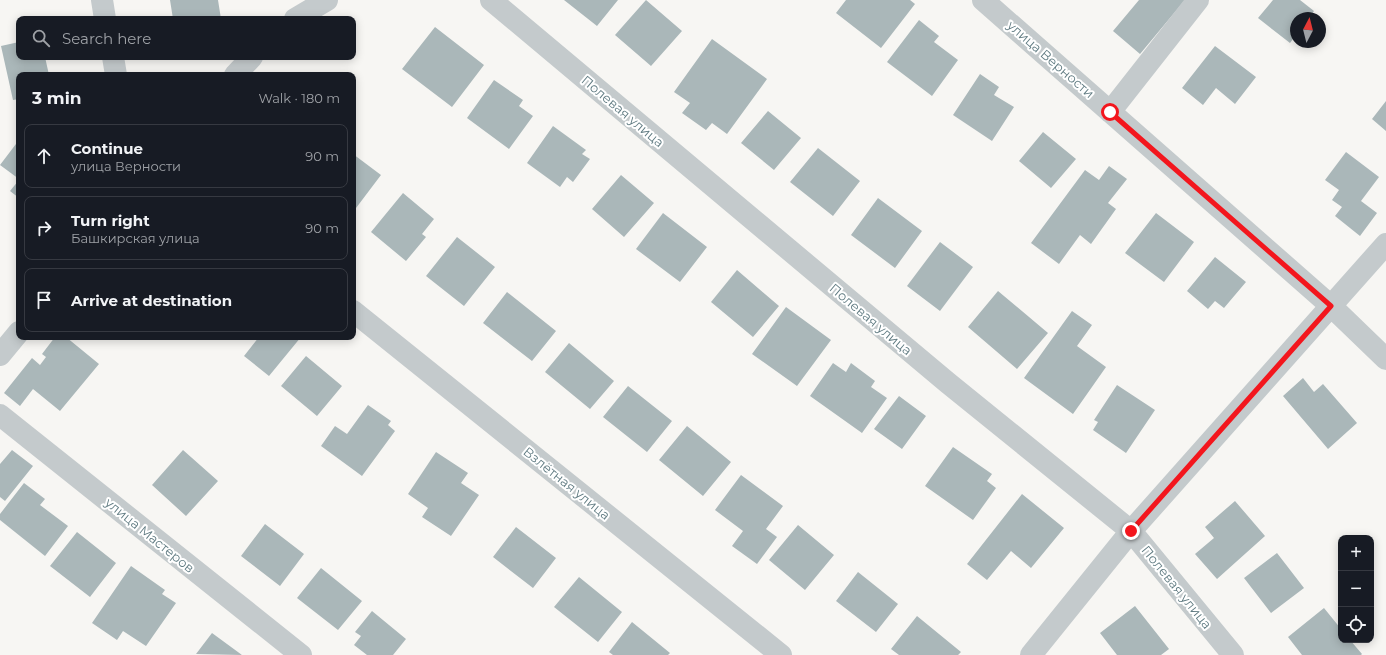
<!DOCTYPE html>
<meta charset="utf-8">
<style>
:root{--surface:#171b24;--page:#20242c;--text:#f1f3f6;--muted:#9ea1a6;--line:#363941}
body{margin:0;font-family:Montserrat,sans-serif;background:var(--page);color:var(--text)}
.controls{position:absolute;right:12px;bottom:12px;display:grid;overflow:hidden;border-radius:8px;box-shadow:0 2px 10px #0003}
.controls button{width:36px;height:36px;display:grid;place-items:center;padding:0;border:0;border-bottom:1px solid var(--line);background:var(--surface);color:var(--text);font:20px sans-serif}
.compass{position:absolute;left:1290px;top:12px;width:36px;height:36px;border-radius:50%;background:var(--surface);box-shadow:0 2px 10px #0003;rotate:7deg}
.stop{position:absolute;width:12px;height:12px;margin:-9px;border:3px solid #f3161d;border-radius:50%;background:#fff}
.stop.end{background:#f3161d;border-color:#fff;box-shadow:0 1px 4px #0008}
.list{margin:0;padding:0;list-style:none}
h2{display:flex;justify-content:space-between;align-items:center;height:52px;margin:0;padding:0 16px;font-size:17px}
h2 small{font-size:13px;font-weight:400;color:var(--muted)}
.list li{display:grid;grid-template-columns:26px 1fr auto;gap:12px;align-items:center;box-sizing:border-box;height:64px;margin:0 8px 8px;padding:0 8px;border:1px solid var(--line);border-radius:8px}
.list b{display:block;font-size:15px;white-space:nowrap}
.list p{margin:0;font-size:13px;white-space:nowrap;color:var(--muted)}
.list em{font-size:13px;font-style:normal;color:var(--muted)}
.icon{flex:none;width:22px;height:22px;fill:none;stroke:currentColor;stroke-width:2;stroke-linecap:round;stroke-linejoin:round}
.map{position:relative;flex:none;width:1386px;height:655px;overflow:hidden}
.search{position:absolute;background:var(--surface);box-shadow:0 2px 10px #0003;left:16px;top:16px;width:340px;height:44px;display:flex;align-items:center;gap:10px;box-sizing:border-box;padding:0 14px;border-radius:8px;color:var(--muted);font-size:15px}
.panel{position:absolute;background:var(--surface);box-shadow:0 2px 10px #0003;left:16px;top:72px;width:340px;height:268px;border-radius:8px}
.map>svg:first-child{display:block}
.building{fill:#aab7b9}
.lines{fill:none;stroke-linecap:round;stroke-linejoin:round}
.street{stroke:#c4cacc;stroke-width:22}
.route{stroke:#f3161d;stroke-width:5}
.labels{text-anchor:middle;stroke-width:4;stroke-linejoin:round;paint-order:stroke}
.street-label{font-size:13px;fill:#5f7a81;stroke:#fff}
</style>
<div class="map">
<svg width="1386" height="655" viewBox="0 0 1386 655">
<rect width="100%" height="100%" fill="#f7f6f3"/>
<path class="building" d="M 170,0 L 218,0 L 221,19 L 173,19 Z
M 564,0 L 618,0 L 597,26 Z
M 646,0 L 682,31 L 651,66 L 615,35 Z
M 846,0 L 910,0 L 915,4 L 881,48 L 836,13 Z
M 1139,0 L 1185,0 L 1140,54 L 1113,31 Z
M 1273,0 L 1300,0 L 1314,11 L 1309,18 L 1296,18 L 1296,35 L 1290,43 L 1258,18 Z
M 919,20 L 939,36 L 934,42 L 958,60 L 932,96 L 887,62 Z
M 435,27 L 484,65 L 452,107 L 402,69 Z
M 712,39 L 767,79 L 727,134 L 712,123 L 706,130 L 682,113 L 690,103 L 674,92 Z
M 19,42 L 19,57 L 45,57 L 49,75 L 19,75 L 19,99 L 13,100 L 1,46 Z
M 1215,46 L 1256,77 L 1235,104 L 1216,88 L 1203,105 L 1182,88 Z
M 980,74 L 999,87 L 994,95 L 1014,107 L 992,141 L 953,115 Z
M 494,80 L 523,100 L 519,106 L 533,116 L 509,149 L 467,118 Z
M 1386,101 L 1386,131 L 1372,119 Z
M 768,111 L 801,138 L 774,170 L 741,143 Z
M 553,126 L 586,150 L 582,154 L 590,159 L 573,182 L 567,177 L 560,187 L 527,163 Z
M 1043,132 L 1076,159 L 1051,188 L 1019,161 Z
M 19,140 L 19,179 L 0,165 Z
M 818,148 L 860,181 L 833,216 L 790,182 Z
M 1346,152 L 1379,177 L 1361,201 L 1377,213 L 1360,236 L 1335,216 L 1342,207 L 1332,200 L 1339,190 L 1325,180 Z
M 353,154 L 381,175 L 353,212 Z
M 1109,166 L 1127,179 L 1108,203 L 1116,209 L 1091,244 L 1080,235 L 1059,264 L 1031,243 L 1085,170 L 1099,180 Z
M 621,175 L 654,203 L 624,237 L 592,209 Z
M 19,180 L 19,198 L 10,191 Z
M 403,193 L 434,219 L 422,234 L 426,237 L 406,261 L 371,232 Z
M 878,198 L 922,231 L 895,268 L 851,235 Z
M 663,213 L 707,247 L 680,282 L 636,249 Z
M 1156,213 L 1194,242 L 1164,282 L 1125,253 Z
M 457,237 L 495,267 L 464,306 L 426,276 Z
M 940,242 L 973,267 L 940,311 L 907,286 Z
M 1215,257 L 1246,282 L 1224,308 L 1215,301 L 1208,309 L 1187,291 Z
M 737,270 L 779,306 L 753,337 L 711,302 Z
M 998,291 L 1048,333 L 1017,369 L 968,327 Z
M 507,292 L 556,331 L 532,361 L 483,323 Z
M 786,307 L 831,340 L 797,386 L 752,354 Z
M 1072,311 L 1092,325 L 1077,346 L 1106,367 L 1073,414 L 1024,378 Z
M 55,337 L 66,337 L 99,364 L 60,411 L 33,389 L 20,406 L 4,393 L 32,358 L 40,365 L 46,357 L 42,354 Z
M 259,337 L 301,337 L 269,376 L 244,356 Z
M 569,343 L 614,381 L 590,409 L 545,372 Z
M 306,356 L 342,386 L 317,416 L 281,386 Z
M 833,363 L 846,372 L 851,363 L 875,381 L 871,387 L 887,398 L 862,433 L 810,396 Z
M 1303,378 L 1314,392 L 1323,384 L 1357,423 L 1328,449 L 1283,396 Z
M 1117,385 L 1155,410 L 1126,453 L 1093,430 L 1098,422 L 1094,420 Z
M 628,386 L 672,421 L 647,452 L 603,417 Z
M 899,396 L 926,416 L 902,449 L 874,429 Z
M 368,405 L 391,421 L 388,425 L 395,431 L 362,476 L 321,446 L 335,426 L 347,434 Z
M 687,426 L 731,462 L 703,496 L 659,460 Z
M 953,447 L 992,474 L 987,481 L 996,488 L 973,520 L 925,486 Z
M 12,450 L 33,466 L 5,501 L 0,497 L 0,464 Z
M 183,450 L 218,481 L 186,516 L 152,485 Z
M 436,452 L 468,473 L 461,483 L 479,495 L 451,536 L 422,517 L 428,508 L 408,494 Z
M 741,475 L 783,506 L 766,529 L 777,537 L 757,564 L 732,546 L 743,531 L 715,510 Z
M 24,483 L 45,499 L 40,505 L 68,526 L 45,556 L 0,520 L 0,514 Z
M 1022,494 L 1064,528 L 1031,568 L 1011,551 L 987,580 L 967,564 Z
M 1235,501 L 1265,536 L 1217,579 L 1195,554 L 1214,538 L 1205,527 Z
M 265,524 L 304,554 L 280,586 L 241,556 Z
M 798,525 L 834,555 L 805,590 L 769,560 Z
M 516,527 L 556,558 L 533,588 L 493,557 Z
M 77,532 L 116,563 L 90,597 L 50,566 Z
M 1277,553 L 1304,588 L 1271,613 L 1244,578 Z
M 131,566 L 165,590 L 162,594 L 176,603 L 146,646 L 123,631 L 117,640 L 92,623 Z
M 321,568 L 362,601 L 338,630 L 297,598 Z
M 858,572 L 898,604 L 876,632 L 836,601 Z
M 579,577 L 622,612 L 598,642 L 554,607 Z
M 1135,606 L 1169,649 L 1161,655 L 1117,655 L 1100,633 Z
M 1324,608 L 1341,629 L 1341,640 L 1350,640 L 1362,654 L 1361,655 L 1302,655 L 1288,637 Z
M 372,611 L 406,639 L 393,655 L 367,655 L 354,645 L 361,636 L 355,632 Z
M 917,616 L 961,652 L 958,655 L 899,655 L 891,649 Z
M 632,622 L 670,653 L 668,655 L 613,655 L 609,652 Z
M 212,633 L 242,655 L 196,654 Z"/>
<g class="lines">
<path class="street" d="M 102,0 L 105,19
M 491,0 L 948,383 L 1131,531 L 1233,655
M 983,0 L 1331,306 L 1386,359
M 295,19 L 327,0
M 113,57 L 116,75
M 235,75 L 252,57
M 1110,112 L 1198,0
M 353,311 L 781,655
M 0,355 L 19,332
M 0,415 L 301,655
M 1031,655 L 1131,531 L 1386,244"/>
</g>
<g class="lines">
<path class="route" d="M 1110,112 L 1331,306 L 1131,531"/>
</g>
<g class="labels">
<g class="street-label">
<text transform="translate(1051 59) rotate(41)" y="5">улица Верности</text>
<text transform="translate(623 111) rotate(40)" y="5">Полевая улица</text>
<text transform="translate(871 319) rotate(40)" y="5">Полевая улица</text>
<text transform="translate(567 483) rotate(39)" y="5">Взлётная улица</text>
<text transform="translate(150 535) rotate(39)" y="5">улица Мастеров</text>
<text transform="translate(1177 587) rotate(51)" y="5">Полевая улица</text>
</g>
</g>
</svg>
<div class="controls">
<button>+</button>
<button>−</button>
<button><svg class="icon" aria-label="locate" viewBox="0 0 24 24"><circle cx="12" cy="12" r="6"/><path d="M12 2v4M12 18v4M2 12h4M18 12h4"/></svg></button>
</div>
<svg class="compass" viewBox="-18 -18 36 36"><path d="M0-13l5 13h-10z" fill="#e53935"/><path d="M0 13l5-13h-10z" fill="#9ea1a6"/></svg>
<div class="stop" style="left:1110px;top:112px"></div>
<div class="stop end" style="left:1131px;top:531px"></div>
<div class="search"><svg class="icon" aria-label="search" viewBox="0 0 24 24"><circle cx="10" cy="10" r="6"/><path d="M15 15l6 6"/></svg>Search here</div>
<section class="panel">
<h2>3 min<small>Walk · 180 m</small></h2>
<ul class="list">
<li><svg class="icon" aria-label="ahead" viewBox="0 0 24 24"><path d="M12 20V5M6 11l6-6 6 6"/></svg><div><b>Continue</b><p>улица Верности</p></div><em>90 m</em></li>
<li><svg class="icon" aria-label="right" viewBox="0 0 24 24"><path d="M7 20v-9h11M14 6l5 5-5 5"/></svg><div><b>Turn right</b><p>Башкирская улица</p></div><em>90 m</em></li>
<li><svg class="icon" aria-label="arrive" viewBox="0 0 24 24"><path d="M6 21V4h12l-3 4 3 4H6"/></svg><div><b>Arrive at destination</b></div></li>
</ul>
</section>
</div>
